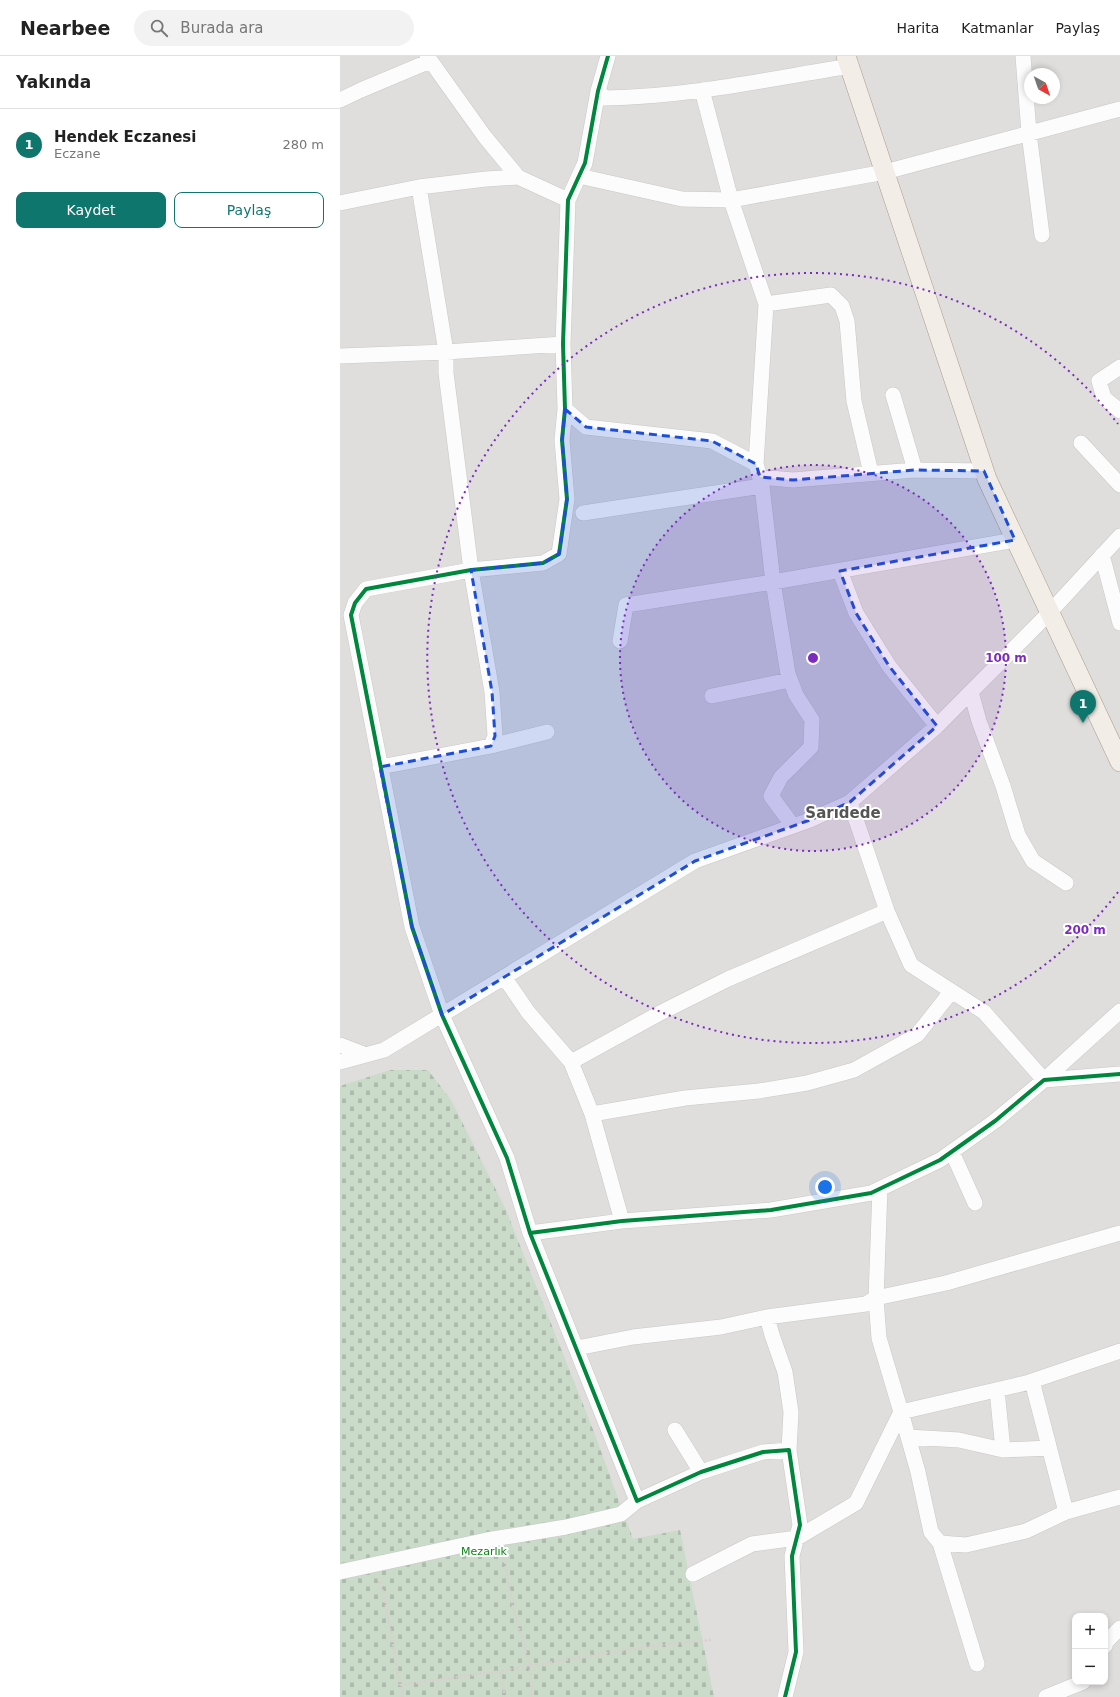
<!DOCTYPE html>
<html lang="tr">
<meta charset="utf-8">
<style>
:root{--surface:#fff;--page:#f2f2f2;--text:#222;--muted:#767676;--line:#e0e0e0;--accent:#0f766e}
body{margin:0;font-family:"DejaVu Sans",sans-serif;background:var(--page);color:var(--text)}
.controls{position:absolute;right:12px;bottom:12px;display:grid;overflow:hidden;border-radius:8px;box-shadow:0 2px 6px #0003}
.controls button{width:36px;height:36px;display:grid;place-items:center;padding:0;border:0;border-bottom:1px solid var(--line);background:var(--surface);color:var(--text);font:20px sans-serif}
.compass{position:absolute;left:684px;top:12px;width:36px;height:36px;border-radius:50%;background:var(--surface);box-shadow:0 2px 6px #0003;rotate:140deg}
.you{position:absolute;left:485px;top:1131px;width:14px;height:14px;margin:-10px;border:3px solid #fff;border-radius:50%;background:#1a73e8;box-shadow:0 0 0 6px #1a73e833}
.badge{display:grid;place-items:center;width:26px;height:26px;border-radius:50%;background:var(--accent);color:#fff;font-size:13px;font-weight:700}
.pin{position:absolute;translate:-50% -33px;filter:drop-shadow(0 1px 2px #0008)}
.pin::after{content:'';position:absolute;top:21px;width:14px;height:12px;background:inherit;clip-path:polygon(0 0,100% 0,50% 100%)}
.list{margin:0;padding:0;list-style:none}
h2{display:flex;justify-content:space-between;align-items:center;height:52px;margin:0;padding:0 16px;font-size:17px}
h2 small{font-size:13px;font-weight:400;color:var(--muted)}
.list li{display:grid;grid-template-columns:26px 1fr auto;gap:12px;align-items:center;box-sizing:border-box;height:72px;padding:0 16px;border-top:1px solid var(--line)}
.list b{display:block;font-size:15px;white-space:nowrap}
.list p{margin:0;font-size:13px;white-space:nowrap;color:var(--muted)}
.list em{font-size:13px;font-style:normal;color:var(--muted)}
.actions{display:flex;gap:8px;padding:12px 16px}
.actions a{flex:1;padding:9px 0;border:1px solid var(--accent);border-radius:8px;text-align:center;font-size:14px;color:var(--accent)}
.actions .main{background:var(--accent);color:#fff}
.icon{flex:none;width:22px;height:22px;fill:none;stroke:currentColor;stroke-width:2;stroke-linecap:round;stroke-linejoin:round}
.map{position:relative;flex:none;width:780px;height:1641px;overflow:hidden}
header{display:flex;align-items:center;gap:24px;box-sizing:border-box;height:56px;padding:0 20px;background:var(--surface);border-bottom:1px solid var(--line)}
header strong{font-size:19px}
nav{display:flex;gap:22px;margin-inline-start:auto;font-size:14px}
.search{width:280px;height:36px;background:var(--page);display:flex;align-items:center;gap:10px;box-sizing:border-box;padding:0 14px;border-radius:22px;color:var(--muted);font-size:15px}
main{display:flex}
aside{flex:1;background:var(--surface)}
.map>svg:first-child{display:block}
.residential{fill:#dfdedc;fill-rule:evenodd}
.cemetery{fill:url(#cemetery-stones)}
.lines{fill:none;stroke-linecap:round;stroke-linejoin:round}
.minor-casing{stroke:#c9c8c7;stroke-width:16}
.major-casing{stroke:#a79c86;stroke-width:20}
.path{stroke:#dccecd;stroke-width:2.5;stroke-dasharray:2 2;stroke-linecap:butt}
.minor{stroke:#fdfcfc;stroke-width:15}
.major{stroke:#f3ede7;stroke-width:19}
.cycleway-casing{stroke:#fff;stroke-width:6}
.cycleway{stroke:#00873e;stroke-width:4}
.marked{fill:#1d4ed8;fill-opacity:0.2;stroke:#1d4ed8;stroke-width:3;stroke-dasharray:8 5;stroke-linejoin:round}
.ring{fill:none;stroke:#7b2cbf;stroke-width:2;stroke-dasharray:2 4}
.labels{text-anchor:middle;stroke-width:4;stroke-linejoin:round;paint-order:stroke}
.park-label{font-size:11px;fill:#0c8416;stroke:#fff}
.district-label{font-size:15px;font-weight:bold;fill:#555;stroke:#fff}
.centre{fill:#7b2cbf;stroke:#fff;stroke-width:2}
.ring-label{font-size:12px;text-anchor:middle;font-weight:bold;fill:#7b2cbf;stroke:#fff;stroke-width:4;stroke-linejoin:round;paint-order:stroke}
</style>
<header>
<strong>Nearbee</strong>
<div class="search"><svg class="icon" aria-label="search" viewBox="0 0 24 24"><circle cx="10" cy="10" r="6"/><path d="M15 15l6 6"/></svg>Burada ara</div>
<nav><a>Harita</a><a>Katmanlar</a><a>Paylaş</a></nav>
</header>
<main>
<aside>
<h2>Yakında<small></small></h2>
<ul class="list">
<li><span class="badge">1</span><div><b>Hendek Eczanesi</b><p>Eczane</p></div><em>280 m</em></li>
</ul>
<div class="actions"><a class="main">Kaydet</a><a>Paylaş</a></div>
</aside>
<div class="map">
<svg width="780" height="1641" viewBox="0 0 780 1641">
<defs>
<pattern id="cemetery-stones" width="16" height="16" patternUnits="userSpaceOnUse"><rect width="16" height="16" fill="#cadbca"/><path d="M2 7V4a2 2 0 0 1 4 0v3zM10 15v-3a2 2 0 0 1 4 0v3z" fill="#adbcad"/></pattern>
</defs>
<rect width="100%" height="100%" fill="#f0eeeb"/>
<path class="residential" d="M 0,0 L 780,0 L 780,1641 L 45,1641 L 0,1182 ZM 690,18 L 714,18 L 714,42 L 690,42 ZM 735,1560 L 765,1560 L 765,1626 L 735,1626 Z"/>
<path class="cemetery" d="M 50,1014 L 88,1014 L 111,1044 L 166,1154 L 254,1376 L 293,1483 L 340,1474 L 374,1641 L 0,1641 L 0,1030 Z"/>
<g class="lines">
<defs>
<path id="minor" d="M 87,0 L 145,81 L 178,121
M 683,0 L 689,77 L 702,179
M 362,34 L 391,144 L 545,116 L 780,53
M 258,35 L 265,42 C 347,41 429,23 510,10
M 0,44 L 21,34 L 90,5
M 239,120 L 342,143 L 391,144 L 426,248 L 416,408 L 422,430 L 433,526 L 675,484
M 79,131 L 146,123 L 178,121 L 228,144
M 0,147 L 79,131 L 106,296 L 0,300
M 426,248 L 491,239 L 502,250 L 507,265 L 514,345 L 531,417
M 780,311 L 759,325 L 764,342 L 780,355
M 553,339 L 575,414
M 225,353 L 246,371 L 372,385 L 416,408
M 741,387 L 780,429
M 420,421 L 453,424 L 575,414 L 644,415
M 243,457 L 422,430
M 762,499 L 780,567
M 500,515 L 516,557 L 549,610 L 597,670
M 280,585 L 286,549 L 433,526 L 448,618 L 456,639 L 472,664 L 471,691 L 441,721 L 431,740 L 453,770
M 631,636 L 639,665 L 663,730 L 678,779 L 693,805 L 726,827
M 372,640 L 450,624
M 151,690 L 207,676
M 40,711 L 151,690 L 155,680 L 152,636 L 131,514 L 106,317 L 106,296 L 223,288
M 510,746 L 547,855 L 571,909 L 644,956 L 704,1024 L 780,955
M 164,921 L 188,956 L 231,1006 L 252,1058 L 282,1165
M 0,989 L 26,999
M 0,1006 L 44,994 L 355,805 L 470,764 L 510,746 L 597,670 L 710,556 L 780,480
M 231,1006 L 322,956 L 388,923 L 547,855
M 252,1058 L 345,1042 L 419,1035 L 467,1027 L 514,1014 L 577,979 L 611,936
M 612,1096 L 635,1147
M 190,1177 L 167,1102 L 102,959 L 72,871 L 11,559 L 15,547 L 26,533 L 131,514 L 203,507 L 219,498 L 227,443 L 222,384 L 225,353 L 223,288 L 228,144 L 245,107 L 258,35 L 268,0
M 427,1261 L 432,1279 L 445,1316 L 451,1356 L 449,1394
M 237,1292 L 293,1281 L 381,1271 L 427,1261 L 526,1248 L 536,1242 L 606,1227 L 780,1177
M 780,1295 L 686,1327 L 561,1356 L 578,1416 L 591,1476 L 600,1487 L 626,1489 L 686,1475 L 726,1456 L 780,1441
M 692,1325 L 726,1456
M 657,1334 L 663,1394 L 709,1392
M 335,1374 L 361,1416
M 568,1381 L 619,1384 L 663,1394
M 600,1487 L 637,1608
M 0,1516 L 147,1484 L 226,1471 L 281,1458 L 297,1445
M 353,1518 L 412,1488 L 457,1482 L 516,1447 L 561,1356 L 539,1282 L 536,1242 L 540,1133
M 765,1590 L 766,1586 L 780,1572
M 445,1641 L 456,1596 L 452,1500 L 460,1469 L 449,1394 L 423,1396 L 361,1416 L 297,1445 L 190,1177 L 282,1165 L 431,1154 L 531,1137 L 600,1104 L 655,1065 L 704,1024 L 780,1018
M 706,1641 L 743,1626"/>
<path id="major" d="M 506,0 L 647,423 L 780,706"/>
</defs>
<use href="#minor" class="minor-casing"/>
<use href="#major" class="major-casing"/>
<path class="path" d="M 163,1494 L 172,1548 L 190,1610 L 302,1591 L 371,1584
M 38,1522 L 44,1539 L 62,1641
M 60,1629 L 160,1615
M 165,1641 L 160,1615 L 190,1610 L 192,1641"/>
<use href="#minor" class="minor"/>
<use href="#major" class="major"/>
<defs>
<path id="cycleway" d="M 190,1177 L 167,1102 L 102,959 L 72,871 L 11,559 L 15,547 L 26,533 L 131,514 L 203,507 L 219,498 L 227,443 L 222,384 L 225,353 L 223,288 L 228,144 L 245,107 L 258,35 L 268,0
M 445,1641 L 456,1596 L 452,1500 L 460,1469 L 449,1394 L 423,1396 L 361,1416 L 297,1445 L 190,1177 L 282,1165 L 431,1154 L 531,1137 L 600,1104 L 655,1065 L 704,1024 L 780,1018"/>
</defs>
<use href="#cycleway" class="cycleway-casing"/>
<use href="#cycleway" class="cycleway"/>
</g>
<path class="marked" d="M 225,353 L 246,371 L 372,385 L 416,408 L 420,421 L 453,424 L 575,414 L 644,415 L 675,484 L 500,515 L 516,557 L 549,610 L 597,670 L 510,746 L 470,764 L 355,805 L 102,959 L 72,871 L 40,711 L 151,690 L 155,680 L 152,636 L 131,514 L 203,507 L 219,498 L 227,443 L 222,384 Z"/>
<circle cx="473" cy="602" r="193" fill="#7b2cbf" fill-opacity=".12"/>
<g class="ring">
<circle cx="473" cy="602" r="193"/>
<path d="M778 836A385 385 0 1 1 778 368"/>
</g>
<g class="labels">
<g class="park-label">
<text x="144" y="1499">Mezarlık</text>
</g>
<g class="district-label">
<text x="503" y="762">Sarıdede</text>
</g>
</g>
<circle cx="473" cy="602" r="6" class="centre"/>
<g class="ring-label">
<text x="666" y="606">100 m</text>
<text x="745" y="878">200 m</text>
</g>
</svg>
<div class="controls">
<button>+</button>
<button>−</button>
</div>
<svg class="compass" viewBox="-18 -18 36 36"><path d="M0-13l5 13h-10z" fill="#e53935"/><path d="M0 13l5-13h-10z" fill="#767676"/></svg>
<div class="you"></div>
<div class="pin badge" style="left:743px;top:667px">1</div>
</div>
</main>
